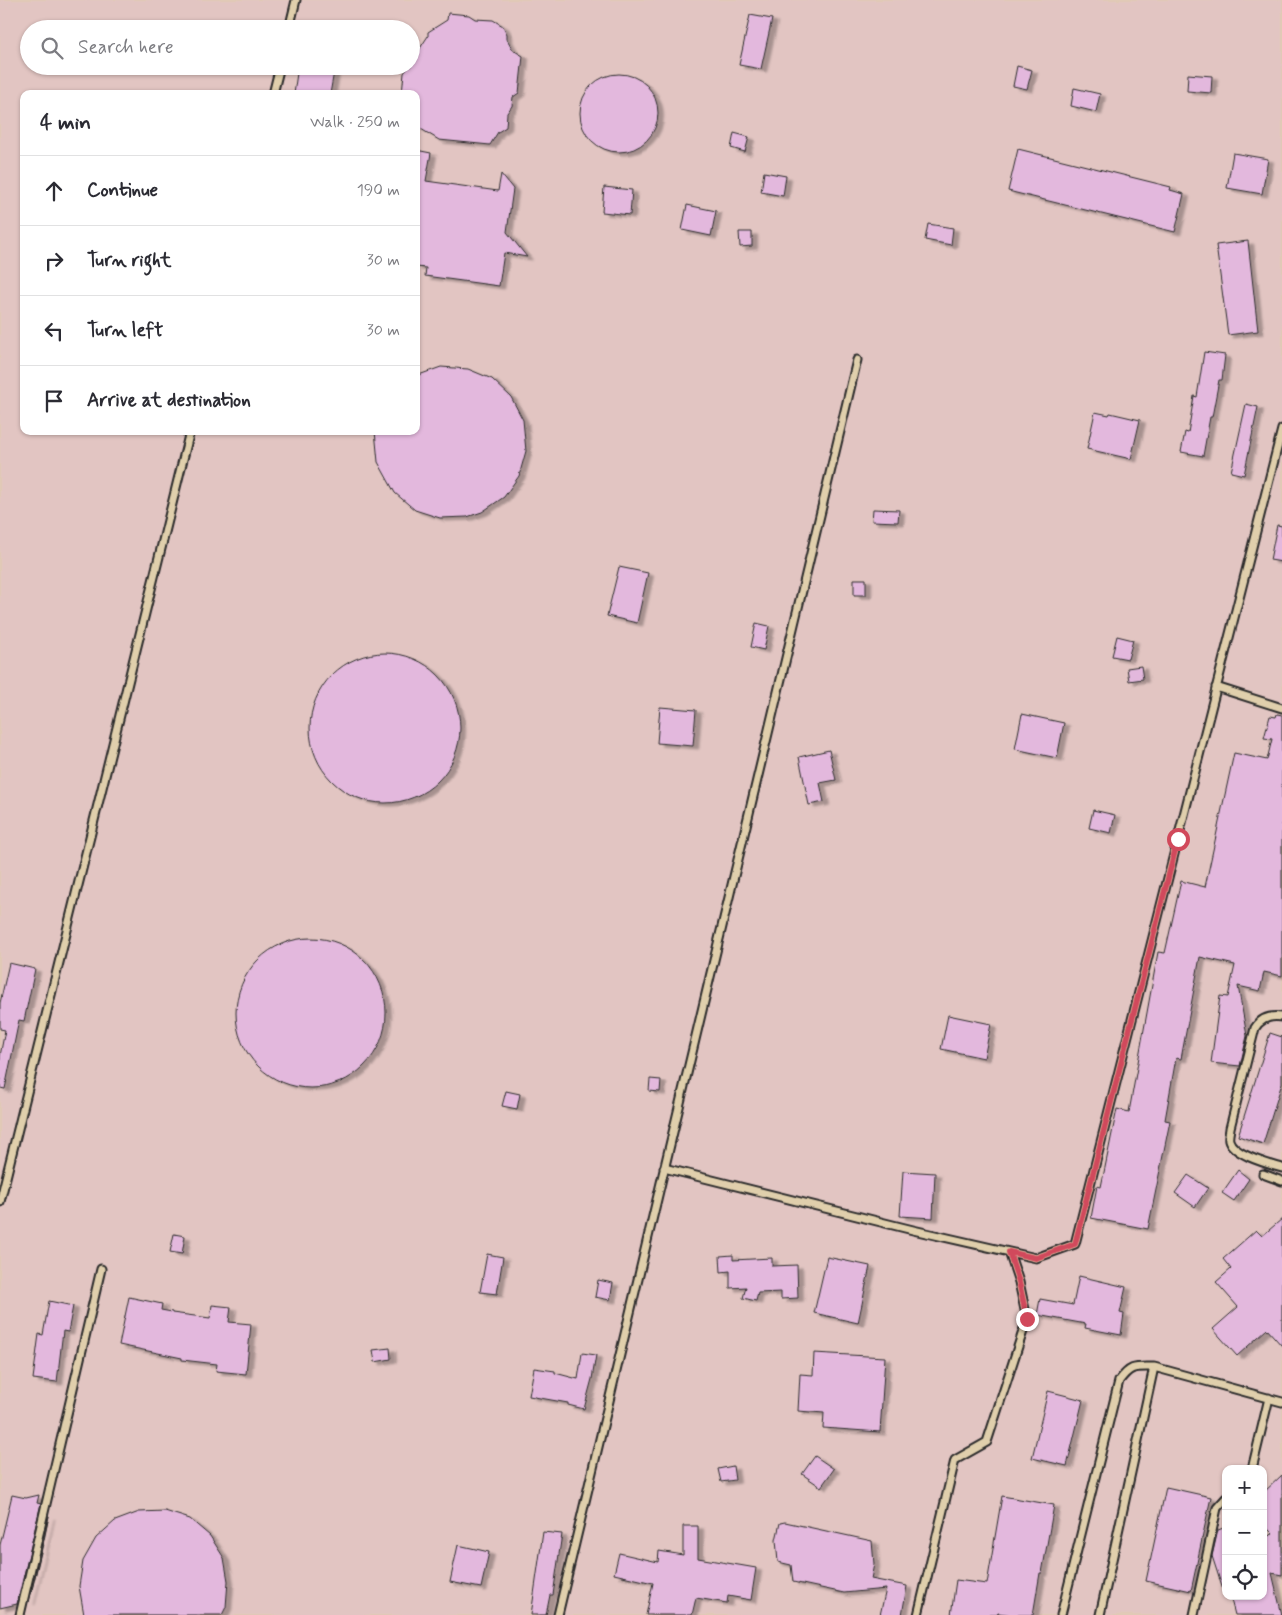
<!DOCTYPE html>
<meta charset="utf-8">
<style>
:root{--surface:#fff;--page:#f7f7f7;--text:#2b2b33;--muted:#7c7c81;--line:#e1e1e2}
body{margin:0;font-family:Mynerve,sans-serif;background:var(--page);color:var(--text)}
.controls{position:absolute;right:15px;bottom:15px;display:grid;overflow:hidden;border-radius:10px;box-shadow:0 1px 4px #0004}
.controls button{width:45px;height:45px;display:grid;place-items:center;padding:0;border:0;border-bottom:1px solid var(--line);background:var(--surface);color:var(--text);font:25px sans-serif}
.stop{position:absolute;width:15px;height:15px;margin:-11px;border:4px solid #d1495b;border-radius:50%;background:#fff}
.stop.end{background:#d1495b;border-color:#fff;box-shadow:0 1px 5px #0008}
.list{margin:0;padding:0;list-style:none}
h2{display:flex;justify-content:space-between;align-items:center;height:65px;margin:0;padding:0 20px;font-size:21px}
h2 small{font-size:16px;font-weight:400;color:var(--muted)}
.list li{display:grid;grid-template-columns:32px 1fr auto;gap:15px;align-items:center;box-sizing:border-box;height:70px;padding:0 20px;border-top:1px solid var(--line)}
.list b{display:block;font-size:19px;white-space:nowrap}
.list em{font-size:16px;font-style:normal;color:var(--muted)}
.icon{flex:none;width:28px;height:28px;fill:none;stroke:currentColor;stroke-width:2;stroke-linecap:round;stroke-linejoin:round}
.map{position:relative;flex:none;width:1282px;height:1615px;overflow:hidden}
.search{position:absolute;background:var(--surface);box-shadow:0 1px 4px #0004;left:20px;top:20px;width:400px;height:55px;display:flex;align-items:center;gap:12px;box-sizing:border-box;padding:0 18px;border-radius:28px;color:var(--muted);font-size:19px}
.panel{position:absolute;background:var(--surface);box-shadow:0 1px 4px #0004;left:20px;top:90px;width:400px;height:345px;border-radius:10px}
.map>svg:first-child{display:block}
.built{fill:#e2c5c2;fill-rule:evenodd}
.building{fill:#e3b8dd;stroke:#2b2b2b;filter:url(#shadow)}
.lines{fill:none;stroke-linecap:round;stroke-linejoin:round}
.service-casing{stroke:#2b2b2b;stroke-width:11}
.service{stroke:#e0cfac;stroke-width:7}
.route{stroke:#d1495b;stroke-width:6}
</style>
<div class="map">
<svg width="1282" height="1615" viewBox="0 0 1282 1615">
<defs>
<filter id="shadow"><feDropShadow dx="5.5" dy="3" stdDeviation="1" flood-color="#0004"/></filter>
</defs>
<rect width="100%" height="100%" fill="#e1cab6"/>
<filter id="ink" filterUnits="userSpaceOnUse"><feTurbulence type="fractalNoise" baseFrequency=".02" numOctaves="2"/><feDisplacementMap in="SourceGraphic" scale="10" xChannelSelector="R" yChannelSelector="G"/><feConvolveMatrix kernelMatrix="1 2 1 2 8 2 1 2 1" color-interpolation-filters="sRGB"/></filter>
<g filter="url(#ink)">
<path class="built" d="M 0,0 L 1282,0 L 1282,1615 L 0,1615 ZM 29,29 L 411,29 L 411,66 L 29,66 ZM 24,94 L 416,94 L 416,431 L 24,431 ZM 1226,1469 L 1263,1469 L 1263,1596 L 1226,1596 Z"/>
<path class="building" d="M 448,13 L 469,15 L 475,19 L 493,20 L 503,26 L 507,34 L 507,39 L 513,50 L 523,56 L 519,93 L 513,97 L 512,106 L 507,113 L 506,127 L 498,132 L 490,145 L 439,140 L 416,126 L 416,94 L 402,94 L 404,73 L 409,66 L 411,66 L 411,62 L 428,36 L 428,32 L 447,20 Z
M 750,15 L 772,19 L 761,69 L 739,65 Z
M 298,66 L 335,66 L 330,94 L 294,94 Z
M 1017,66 L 1032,70 L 1027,89 L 1013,86 Z
M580 113a39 39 0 1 1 78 0a39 39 0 1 1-78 0Z
M 1188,74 L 1212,76 L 1211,93 L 1187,91 Z
M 1074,88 L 1100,94 L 1096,112 L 1071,106 Z
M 734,133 L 749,137 L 745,152 L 731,148 Z
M 1018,149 L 1171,187 L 1170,190 L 1184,194 L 1175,232 L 1008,191 Z
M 416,150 L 431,153 L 426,181 L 498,191 L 501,174 L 513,189 L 507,232 L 527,257 L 504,253 L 499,286 L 425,276 L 426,268 L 416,267 Z
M 1233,153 L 1268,159 L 1262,194 L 1227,188 Z
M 764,172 L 786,176 L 783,196 L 761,192 Z
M 604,187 L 632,190 L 630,215 L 602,212 Z
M 687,205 L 716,211 L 711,236 L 682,230 Z
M 928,224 L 953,228 L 951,245 L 925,240 Z
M 739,232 L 752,232 L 752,246 L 740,247 Z
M 1248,241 L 1258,331 L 1228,335 L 1216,245 Z
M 1204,352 L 1225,355 L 1222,380 L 1219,380 L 1212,417 L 1210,417 L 1203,456 L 1181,452 L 1185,432 L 1188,433 L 1194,396 L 1197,397 Z
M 441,367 L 468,369 L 492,379 L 511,397 L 523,420 L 526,451 L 519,476 L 504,497 L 482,512 L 467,517 L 440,518 L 415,510 L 395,493 L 378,462 L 375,431 L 416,431 L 416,376 Z
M 1246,404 L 1258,407 L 1244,475 L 1231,472 Z
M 1095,412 L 1109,415 L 1110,413 L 1140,420 L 1131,459 L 1087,449 Z
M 873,509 L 899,510 L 898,522 L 872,521 Z
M 1277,525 L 1282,526 L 1282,562 L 1270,560 Z
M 619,567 L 648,573 L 637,623 L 607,616 Z
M 854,579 L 866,579 L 866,595 L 854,595 Z
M 756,623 L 769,626 L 764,650 L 751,647 Z
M 1117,636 L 1133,640 L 1128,659 L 1112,656 Z
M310 728a75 75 0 1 1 150 0a75 75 0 1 1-150 0Z
M 1141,666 L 1143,679 L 1129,681 L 1127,668 Z
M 660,707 L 696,710 L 693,746 L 657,743 Z
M 1022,714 L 1064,723 L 1057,758 L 1015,749 Z
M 1277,714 L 1282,715 L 1282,976 L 1264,972 L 1260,991 L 1238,986 L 1247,1036 L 1240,1066 L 1211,1063 L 1220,996 L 1228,997 L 1235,965 L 1200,957 L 1181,1059 L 1176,1058 L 1165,1120 L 1170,1121 L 1148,1229 L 1091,1218 L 1097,1186 L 1101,1187 L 1117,1109 L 1129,1112 L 1158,952 L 1165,953 L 1181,881 L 1205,887 L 1234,753 L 1267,760 L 1272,739 L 1264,738 L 1270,716 L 1276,717 Z
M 829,750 L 836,780 L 820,783 L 824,802 L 809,805 L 799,757 Z
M 1093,810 L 1115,815 L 1111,833 L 1089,828 Z
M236 1013a75 75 0 1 1 150 0a75 75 0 1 1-150 0Z
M 9,963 L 35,969 L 24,1021 L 19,1020 L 5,1089 L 0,1088 L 0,1056 L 5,1030 L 0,1029 L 0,1003 Z
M 948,1015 L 991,1024 L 984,1058 L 941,1049 Z
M 1270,1033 L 1282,1037 L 1282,1083 L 1263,1144 L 1238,1136 Z
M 650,1079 L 661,1080 L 660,1092 L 649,1091 Z
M 506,1091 L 520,1094 L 517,1109 L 502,1106 Z
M 1238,1170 L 1249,1179 L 1234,1201 L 1222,1193 Z
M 903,1171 L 935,1173 L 933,1218 L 900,1216 Z
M 1188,1175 L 1208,1188 L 1195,1207 L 1175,1193 Z
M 1282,1219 L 1282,1346 L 1267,1329 L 1237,1356 L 1213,1329 L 1238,1307 L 1216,1282 L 1231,1269 L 1223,1259 L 1256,1230 L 1262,1236 Z
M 174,1234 L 185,1236 L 182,1254 L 170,1252 Z
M 487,1254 L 503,1257 L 497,1294 L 480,1292 Z
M 733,1255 L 733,1260 L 772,1258 L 772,1266 L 797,1265 L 798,1298 L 781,1299 L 781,1292 L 758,1293 L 756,1301 L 743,1298 L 746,1287 L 730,1288 L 730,1271 L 721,1272 L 720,1256 Z
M 827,1257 L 870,1266 L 858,1323 L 814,1313 Z
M 1079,1276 L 1126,1287 L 1120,1313 L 1124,1314 L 1121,1335 L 1085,1328 L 1086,1324 L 1037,1315 L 1040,1299 L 1073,1305 Z
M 598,1280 L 613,1283 L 610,1300 L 595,1297 Z
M 129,1297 L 162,1304 L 161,1310 L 172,1312 L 172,1313 L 210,1318 L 212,1305 L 231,1307 L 229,1322 L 251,1324 L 246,1374 L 216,1371 L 217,1364 L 182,1360 L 182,1358 L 119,1345 Z
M 49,1301 L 73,1306 L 68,1332 L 63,1331 L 57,1382 L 33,1379 L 39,1334 L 43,1335 Z
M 390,1348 L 391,1359 L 375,1362 L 373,1350 Z
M 582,1353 L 596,1355 L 592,1379 L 584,1409 L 568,1405 L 568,1403 L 529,1396 L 534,1368 L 555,1371 L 555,1373 L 578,1379 Z
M 814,1353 L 885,1357 L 880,1432 L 823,1428 L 824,1413 L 798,1411 L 800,1374 L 813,1375 Z
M 1048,1391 L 1083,1400 L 1067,1466 L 1032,1458 Z
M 815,1456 L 834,1469 L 821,1487 L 802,1474 Z
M 733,1466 L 735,1480 L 721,1482 L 718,1469 Z
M 1282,1475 L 1282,1575 L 1272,1573 L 1282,1615 L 1235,1615 L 1230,1596 L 1263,1596 L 1263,1538 L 1273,1534 L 1263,1524 L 1263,1493 Z
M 1166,1487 L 1211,1497 L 1191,1591 L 1146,1581 Z
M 12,1495 L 26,1498 L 39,1495 L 37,1503 L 41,1504 L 17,1604 L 0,1608 L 0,1545 Z
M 1002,1496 L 1054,1505 L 1042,1573 L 1040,1573 L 1033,1615 L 1013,1615 L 998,1613 L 997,1615 L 951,1615 L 956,1580 L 987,1584 Z
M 165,1511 L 190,1519 L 210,1536 L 224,1558 L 228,1581 L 226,1607 L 222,1615 L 84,1615 L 79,1586 L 83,1561 L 96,1538 L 115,1521 L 139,1512 Z
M 49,1516 L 44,1540 L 29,1602 Z
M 785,1522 L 872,1541 L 874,1564 L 871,1579 L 907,1586 L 902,1615 L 880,1615 L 886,1589 L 844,1593 L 793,1582 L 791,1565 L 778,1562 L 776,1540 L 780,1523 Z
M 683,1526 L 698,1526 L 698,1558 L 756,1568 L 751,1600 L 728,1596 L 727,1603 L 696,1598 L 692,1615 L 646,1615 L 653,1583 L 614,1574 L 619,1553 L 658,1562 L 659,1551 L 683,1555 Z
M 1226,1527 L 1226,1590 L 1223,1590 L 1212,1556 L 1218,1530 Z
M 543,1532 L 562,1534 L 553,1595 L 550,1595 L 546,1615 L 531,1615 Z
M 458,1545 L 489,1552 L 481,1588 L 450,1582 Z"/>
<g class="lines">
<defs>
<path id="service" d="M 289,29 L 296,0
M 273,94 L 280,66
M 1216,687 L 1282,708
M 1282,1017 C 1270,1015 1261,1018 1255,1028 L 1230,1128 C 1230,1131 1228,1136 1229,1140 C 1233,1155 1269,1164 1282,1168
M 664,1168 L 913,1230 L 1036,1258 L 1075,1244 L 1282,429
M 1263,1174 L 1282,1181
M 0,1202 L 190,431
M 1252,1469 L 1269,1398
M 20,1615 L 101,1269
M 558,1615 L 857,360
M 918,1615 L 955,1460 L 987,1442 L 1027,1319 L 1019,1282 L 1009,1252
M 1061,1615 L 1119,1381 C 1131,1365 1135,1367 1154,1367 L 1282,1402
M 1100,1615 L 1154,1367
M 1194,1615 L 1217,1508 L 1226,1498"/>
</defs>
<use href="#service" class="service-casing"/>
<use href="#service" class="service"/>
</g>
</g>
<g class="lines" filter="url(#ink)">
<path class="route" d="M 1027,1319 L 1019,1282 L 1009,1252 L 1036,1258 L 1075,1244 L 1178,839"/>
</g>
</svg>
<div class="controls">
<button>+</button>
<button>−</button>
<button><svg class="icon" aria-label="locate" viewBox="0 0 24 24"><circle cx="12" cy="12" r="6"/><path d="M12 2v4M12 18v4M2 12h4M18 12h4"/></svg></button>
</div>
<div class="stop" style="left:1178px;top:839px"></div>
<div class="stop end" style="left:1027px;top:1319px"></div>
<div class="search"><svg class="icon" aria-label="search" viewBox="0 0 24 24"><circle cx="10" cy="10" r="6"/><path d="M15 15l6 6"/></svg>Search here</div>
<section class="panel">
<h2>4 min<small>Walk · 250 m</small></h2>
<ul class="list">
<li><svg class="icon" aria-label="ahead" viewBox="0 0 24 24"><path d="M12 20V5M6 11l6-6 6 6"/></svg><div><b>Continue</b></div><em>190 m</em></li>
<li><svg class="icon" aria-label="right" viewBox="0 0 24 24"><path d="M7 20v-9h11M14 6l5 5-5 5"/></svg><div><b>Turn right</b></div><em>30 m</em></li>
<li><svg class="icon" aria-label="left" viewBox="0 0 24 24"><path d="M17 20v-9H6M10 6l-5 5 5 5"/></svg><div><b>Turn left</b></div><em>30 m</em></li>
<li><svg class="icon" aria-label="arrive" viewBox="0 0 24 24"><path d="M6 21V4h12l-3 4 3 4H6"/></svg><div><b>Arrive at destination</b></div></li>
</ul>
</section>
</div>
